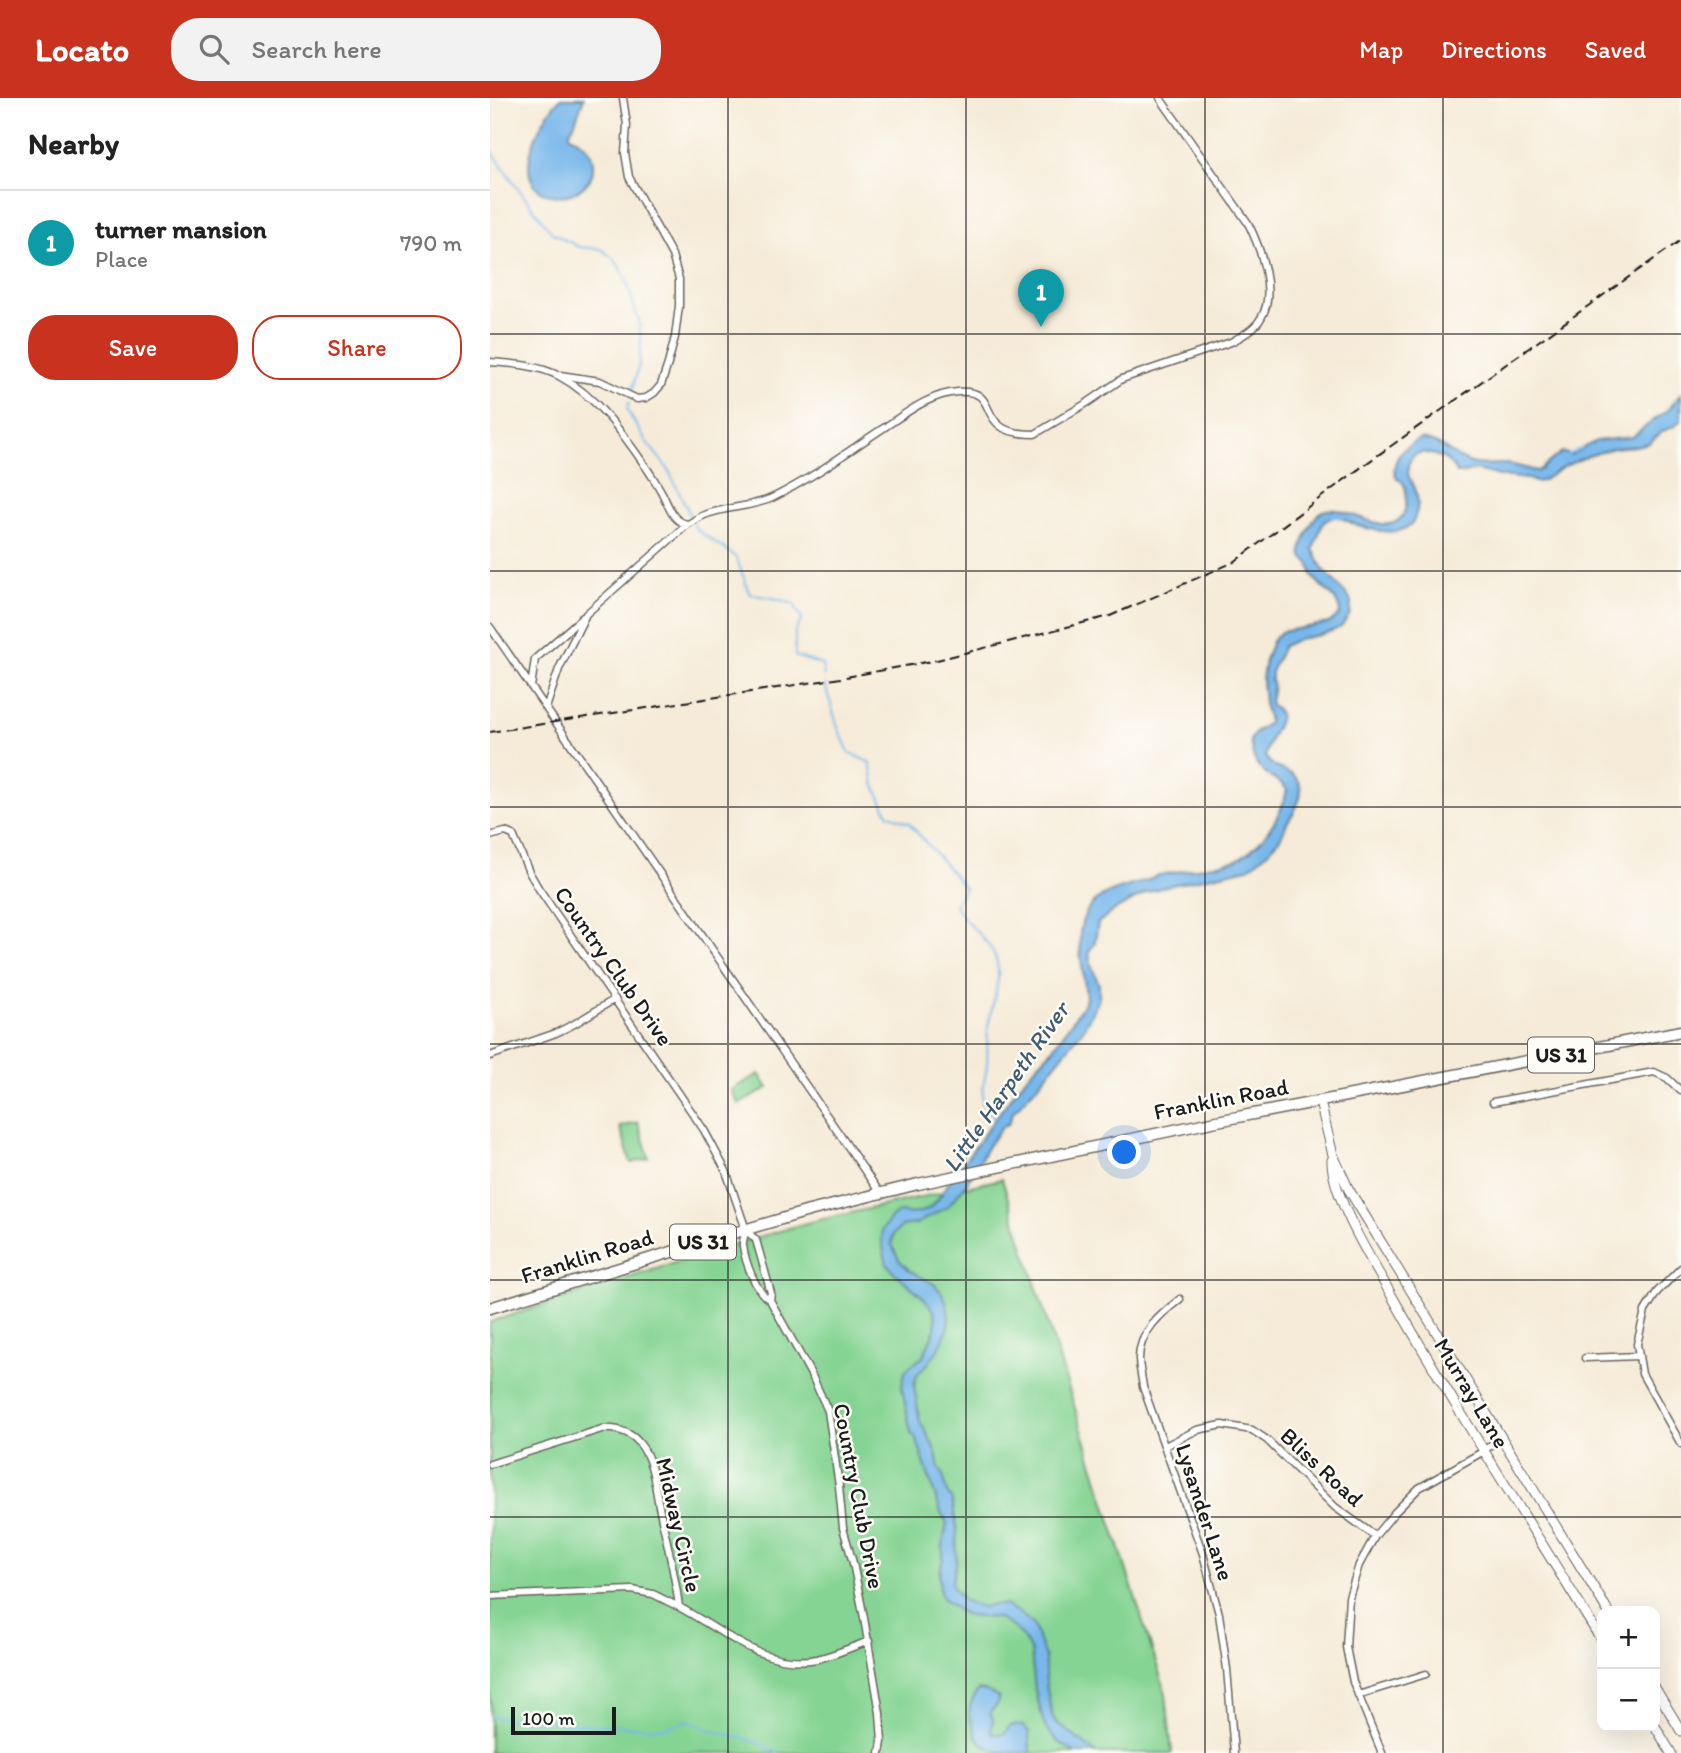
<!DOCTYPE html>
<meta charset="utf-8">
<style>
:root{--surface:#fff;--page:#f2f2f2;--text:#222;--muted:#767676;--line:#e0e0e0;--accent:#c8321e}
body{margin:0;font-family:Itim,sans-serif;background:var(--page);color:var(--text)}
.controls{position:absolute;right:21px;bottom:21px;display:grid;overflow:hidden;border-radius:14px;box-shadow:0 7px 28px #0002}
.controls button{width:63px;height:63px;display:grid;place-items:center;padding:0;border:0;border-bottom:2px solid var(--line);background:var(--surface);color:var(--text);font:35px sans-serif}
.scale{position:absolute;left:21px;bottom:18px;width:105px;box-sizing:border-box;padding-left:7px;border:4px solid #1c1c1c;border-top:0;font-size:19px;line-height:24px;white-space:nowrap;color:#1c1c1c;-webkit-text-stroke:5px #fdfcf7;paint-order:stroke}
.you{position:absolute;left:635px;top:1055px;width:24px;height:24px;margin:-18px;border:5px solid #fff;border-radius:50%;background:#1a73e8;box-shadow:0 0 0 10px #1a73e833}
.badge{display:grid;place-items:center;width:46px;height:46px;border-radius:50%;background:var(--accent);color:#fff;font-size:23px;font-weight:700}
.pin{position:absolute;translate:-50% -58px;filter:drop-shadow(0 2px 4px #0008)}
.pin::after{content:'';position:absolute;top:37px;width:24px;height:21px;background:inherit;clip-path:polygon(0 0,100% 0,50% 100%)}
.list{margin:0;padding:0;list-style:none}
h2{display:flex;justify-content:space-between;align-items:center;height:91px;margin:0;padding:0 28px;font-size:30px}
h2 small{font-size:23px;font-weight:400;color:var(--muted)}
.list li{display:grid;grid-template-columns:46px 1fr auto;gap:21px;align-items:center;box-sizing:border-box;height:105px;padding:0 28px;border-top:2px solid var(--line)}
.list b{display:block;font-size:26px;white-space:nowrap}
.list p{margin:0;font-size:23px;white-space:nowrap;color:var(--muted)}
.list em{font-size:23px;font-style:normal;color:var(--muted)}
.actions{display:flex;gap:14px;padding:21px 28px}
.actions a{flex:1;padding:16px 0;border:2px solid var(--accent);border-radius:28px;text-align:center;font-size:24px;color:var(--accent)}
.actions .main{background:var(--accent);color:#fff}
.icon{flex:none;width:38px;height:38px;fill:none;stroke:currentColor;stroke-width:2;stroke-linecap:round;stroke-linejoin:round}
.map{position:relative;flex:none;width:1191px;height:1655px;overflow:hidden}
header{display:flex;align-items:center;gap:42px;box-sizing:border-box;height:98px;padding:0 35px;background:var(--accent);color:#fff}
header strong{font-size:33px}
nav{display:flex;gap:38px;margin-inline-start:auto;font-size:24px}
.search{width:490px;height:63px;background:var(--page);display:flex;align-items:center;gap:18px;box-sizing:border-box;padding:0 24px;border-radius:28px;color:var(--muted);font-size:26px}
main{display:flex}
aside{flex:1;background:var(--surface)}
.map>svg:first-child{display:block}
.green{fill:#85d493;stroke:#507858;stroke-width:2}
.water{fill:#77b7eb;stroke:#4a6a84;stroke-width:2}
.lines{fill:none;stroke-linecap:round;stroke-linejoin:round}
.stream{stroke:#77b7eb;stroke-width:2}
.street-casing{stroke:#68645e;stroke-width:9}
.secondary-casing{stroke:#68645e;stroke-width:11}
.primary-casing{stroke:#68645e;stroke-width:13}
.street{stroke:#fff;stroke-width:6}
.secondary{stroke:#fff;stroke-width:9}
.primary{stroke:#fff;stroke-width:10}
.rail{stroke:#1c1c1c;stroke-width:2;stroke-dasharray:10 5;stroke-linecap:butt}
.grid{fill:none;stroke:#1c1c1c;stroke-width:2;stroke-opacity:0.55}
.labels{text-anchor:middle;stroke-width:5;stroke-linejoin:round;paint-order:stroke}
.shield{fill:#fdfcf7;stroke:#605f5e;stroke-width:2}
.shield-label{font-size:21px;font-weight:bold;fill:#1c1c1c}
.street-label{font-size:23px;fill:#1c1c1c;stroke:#fdfcf7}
.water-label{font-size:24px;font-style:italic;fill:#405a6f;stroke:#fdfcf7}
</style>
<header>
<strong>Locato</strong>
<div class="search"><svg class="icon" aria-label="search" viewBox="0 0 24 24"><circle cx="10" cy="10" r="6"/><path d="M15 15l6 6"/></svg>Search here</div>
<nav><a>Map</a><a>Directions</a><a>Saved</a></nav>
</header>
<main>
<aside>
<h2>Nearby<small></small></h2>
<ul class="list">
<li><span class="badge" style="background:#0f9aa8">1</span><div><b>turner mansion</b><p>Place</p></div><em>790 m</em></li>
</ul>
<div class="actions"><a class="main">Save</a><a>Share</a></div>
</aside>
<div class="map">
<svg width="1191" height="1655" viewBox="0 0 1191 1655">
<rect width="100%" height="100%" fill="#fdfcf7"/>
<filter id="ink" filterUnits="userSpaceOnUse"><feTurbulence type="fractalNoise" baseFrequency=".0143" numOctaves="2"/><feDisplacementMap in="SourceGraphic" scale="14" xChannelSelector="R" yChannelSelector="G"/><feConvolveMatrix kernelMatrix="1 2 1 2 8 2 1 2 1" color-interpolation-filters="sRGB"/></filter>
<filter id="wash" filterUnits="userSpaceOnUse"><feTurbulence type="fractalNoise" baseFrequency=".00686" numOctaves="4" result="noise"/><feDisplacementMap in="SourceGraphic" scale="28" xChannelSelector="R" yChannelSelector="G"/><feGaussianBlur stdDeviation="1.57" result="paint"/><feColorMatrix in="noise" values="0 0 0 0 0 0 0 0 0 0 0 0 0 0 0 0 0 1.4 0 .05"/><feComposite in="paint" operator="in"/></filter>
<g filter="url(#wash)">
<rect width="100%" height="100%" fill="#f6ebd8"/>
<path class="green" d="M 269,976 L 278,990 L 249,1006 L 241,992 Z
M 148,1024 L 159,1060 L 141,1065 L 130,1029 Z
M 512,1081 L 676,1596 L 682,1655 L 0,1655 L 0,1224 L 238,1148 L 320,1124 Z"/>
<path class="water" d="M 71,0 L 94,0 L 85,24 L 79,36 L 80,38 C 92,43 102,52 103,65 C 108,108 15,117 45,41 C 51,26 60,11 71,0 Z
M 1191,295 L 1191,322 L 1185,328 L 1173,333 L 1159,345 L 1146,348 L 1124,350 L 1098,358 L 1075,368 L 1052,383 L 1045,384 L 1038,381 L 1010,378 L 986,372 L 974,375 L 967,375 C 957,360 954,359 937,355 C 925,352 917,362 918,374 C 918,379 919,379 921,383 C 928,396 930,406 925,419 C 923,424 924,425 919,428 C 905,439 877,431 862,425 C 856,423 853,419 847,419 C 841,419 837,421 833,425 L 823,451 L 832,470 L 858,498 L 861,504 L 860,516 L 852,528 L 847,531 L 830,537 L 809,541 L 793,548 L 781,574 L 781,582 L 783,588 L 780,603 L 781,607 C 796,615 788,625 783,636 C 779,643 777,650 775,658 C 783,673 797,670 806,680 C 818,693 805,713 797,725 C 795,730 793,735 790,740 C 784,749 767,764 758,770 L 673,789 L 656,795 L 623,813 L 608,825 L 605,844 L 599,854 L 600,864 L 609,887 L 609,901 L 593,932 L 549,986 L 523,1014 L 519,1025 L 511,1030 L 498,1048 L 475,1088 L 457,1109 L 426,1126 L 412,1128 L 403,1137 L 402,1147 L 409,1162 L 419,1172 L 444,1186 L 452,1195 L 457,1206 L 459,1219 L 458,1229 L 450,1249 L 435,1269 L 427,1276 L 424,1288 L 430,1324 L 442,1345 L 446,1355 L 449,1370 L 453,1376 L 457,1394 L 462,1402 L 467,1430 L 466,1467 L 462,1483 L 463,1489 L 472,1501 L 481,1506 L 493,1509 L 500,1507 L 515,1507 L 528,1514 L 543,1526 L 555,1559 L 555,1577 L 557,1592 L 562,1617 L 566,1624 L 606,1655 L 586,1655 L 567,1643 L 555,1629 L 545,1592 L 541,1554 L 534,1541 L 524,1530 L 507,1520 L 479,1518 L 472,1515 L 454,1502 L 450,1495 L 449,1478 L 453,1460 L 453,1445 L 457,1425 L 451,1415 L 427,1343 L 421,1335 L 412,1290 L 413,1282 L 415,1274 L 420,1268 L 433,1259 L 445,1231 L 446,1222 L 444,1213 L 434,1200 L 405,1175 L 397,1166 L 392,1145 L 392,1132 L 402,1119 L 410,1114 C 430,1119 444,1111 453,1093 L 501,1026 L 538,977 L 562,952 L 594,906 L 596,900 C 594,865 575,818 615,797 C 631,788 650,787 666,778 L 743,763 C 768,753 792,719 797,692 C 792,684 786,682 779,678 C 765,669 762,657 760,642 L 766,634 L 778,625 L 778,619 L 774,606 L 772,581 L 775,562 L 782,543 L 791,534 L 839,525 L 850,516 C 849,496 832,493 823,478 C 820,474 822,473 820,468 C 817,460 818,467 813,460 C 808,452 816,437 820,429 C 823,423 826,416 833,413 C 854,403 897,444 913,417 C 917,409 918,393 913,385 C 911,382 907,381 906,378 C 904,374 904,371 905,367 C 908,353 918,348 930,341 C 952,343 961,359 981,365 C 992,368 1003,366 1015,366 C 1026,366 1037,372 1048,373 C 1057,367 1063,360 1072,354 L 1081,357 L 1106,343 L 1142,339 L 1180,310 Z
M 488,1592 L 496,1593 L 509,1599 L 508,1605 L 500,1614 L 503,1622 L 501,1633 L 503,1636 L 514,1636 L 521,1627 L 533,1628 L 539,1634 L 540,1655 C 514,1655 488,1655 483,1628 C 482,1625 480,1622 479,1618 C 478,1610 483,1599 488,1592 Z"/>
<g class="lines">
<path class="stream" d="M 0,50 L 24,85 L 62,135 L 89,149 L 111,151 L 125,162 L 135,178 L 149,224 L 151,242 L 149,267 L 142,292
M 139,304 L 137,312 L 155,342 L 178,371 L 202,421
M 1078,357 L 1092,350
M 841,419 L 853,419
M 204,426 L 207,432 L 246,459 L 260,496 L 283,500 L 304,506 L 312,521 L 305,534 L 305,558 L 332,567 L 334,578
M 335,587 L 348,630 L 359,654 L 380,665 L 384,686 L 398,716 L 419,725 L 475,790 L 465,807 C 474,825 493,836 503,854 C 515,876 503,901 499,923 C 496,938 498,953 497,967 C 495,980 492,992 492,1005 L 505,1020
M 0,1618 L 34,1623 L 173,1630 L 199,1622 L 217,1631 L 267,1644 L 288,1655"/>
</g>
</g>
<g filter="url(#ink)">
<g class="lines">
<defs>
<path id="street" d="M 0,264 C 23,266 48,267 69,278 C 107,298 134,337 158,372 C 163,380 168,387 172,395 C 179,408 182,424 198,426 C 203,424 207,420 212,418 C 235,408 262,410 284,399 C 321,381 357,354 392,331 C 415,316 439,296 468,294 C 502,292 492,312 509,327 C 518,335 534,336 545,336 L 597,305 L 632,281 L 741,244 C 752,238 765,231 771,220 C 787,195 770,149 758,125 L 670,0
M 70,277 L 110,283 L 147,301 L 156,300 L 164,295 L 171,287 L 178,266 L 185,239 L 189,208 L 189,181 L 182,157 L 139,79 L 135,55 L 137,27 L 133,0
M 0,529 L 390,1095
M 41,589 L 45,561 L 93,519
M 56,610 L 69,571 L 96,516 L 198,426
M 0,738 L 15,734 L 23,737 L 39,774 L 49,791 L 214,1032 L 236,1073 L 256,1132 L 266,1142 L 281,1195 L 280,1202 C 266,1195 255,1163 253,1148 C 252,1143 255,1137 256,1132
M 0,958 L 66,935 L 84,926 L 125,901
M 1003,1004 L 1164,974 L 1177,980 L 1191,993
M 1191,1170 L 1167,1194 L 1155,1213 L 1147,1246 L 1152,1276 L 1191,1346
M 690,1201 C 671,1216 649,1234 649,1260 C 649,1269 652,1280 653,1289 L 713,1456 L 729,1516 L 737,1571 L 744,1655
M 280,1202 L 323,1280 L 338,1313 L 349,1388 L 353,1430 L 363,1465 L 374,1520 L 390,1615 L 392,1644 L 390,1655
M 1095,1260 L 1149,1258
M 675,1348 L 707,1332 L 732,1327 L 762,1332 L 777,1342 L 845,1409 L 885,1438
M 0,1366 L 112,1331 C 127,1330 140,1333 150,1346 C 163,1362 165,1388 169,1408 C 176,1441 185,1475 189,1509 L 163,1496 L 142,1492 L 0,1498
M 189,1509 C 234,1533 273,1571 327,1561 C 345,1557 362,1549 379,1543
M 868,1597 L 936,1576
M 892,1655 L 863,1584 L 856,1549 L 859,1499 L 869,1467 L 885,1438 L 904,1415 L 929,1390 L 994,1353 L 1010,1339"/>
<path id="secondary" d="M 830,1004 L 843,1057 L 859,1092 L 1118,1513
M 842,1062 C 841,1096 881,1162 899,1193 C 966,1312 1041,1427 1112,1543
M 1165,1590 L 1191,1633
M 1165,1628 L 1181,1655"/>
<path id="primary" d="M 0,1210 L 230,1139 L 319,1113 L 428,1086 L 722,1024 L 1191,933"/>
</defs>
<use href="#street" class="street-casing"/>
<use href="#secondary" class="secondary-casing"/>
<use href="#primary" class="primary-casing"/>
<use href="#street" class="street"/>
<use href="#secondary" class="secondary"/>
<use href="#primary" class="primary"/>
<path class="rail" d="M 0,634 L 351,580 L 447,562 L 620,518 L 744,464 L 877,365 L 1191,142"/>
</g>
</g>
<path class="grid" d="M 238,0 L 238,1655M 476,0 L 476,1655M 715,0 L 715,1655M 953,0 L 953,1655M 0,236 L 1191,236M 0,473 L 1191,473M 0,709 L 1191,709M 0,946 L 1191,946M 0,1182 L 1191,1182M 0,1419 L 1191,1419"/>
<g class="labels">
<g class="shield">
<rect x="1038" y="939.5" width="66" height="35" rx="5"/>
<rect x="180" y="1126.5" width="66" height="35" rx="5"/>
</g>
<g class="shield-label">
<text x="1071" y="964">US 31</text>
<text x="213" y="1151">US 31</text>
</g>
<g class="street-label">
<text transform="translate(124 868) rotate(55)" y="8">Country Club Drive</text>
<text transform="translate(731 1001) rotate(-11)" y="8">Franklin Road</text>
<text transform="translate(97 1158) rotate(-17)" y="8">Franklin Road</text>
<text transform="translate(982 1295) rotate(59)" y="8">Murray Lane</text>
<text transform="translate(832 1369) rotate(43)" y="8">Bliss Road</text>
<text transform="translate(369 1398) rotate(79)" y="8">Country Club Drive</text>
<text transform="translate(715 1414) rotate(72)" y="8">Lysander Lane</text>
<text transform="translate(189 1427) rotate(77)" y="8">Midway Circle</text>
</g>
<g class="water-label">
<text transform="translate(516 989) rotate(-55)" y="8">Little Harpeth River</text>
</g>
</g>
</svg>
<div class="controls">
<button>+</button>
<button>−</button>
</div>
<div class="scale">100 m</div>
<div class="you"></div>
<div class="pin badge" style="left:551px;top:229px;background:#0f9aa8">1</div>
</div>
</main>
